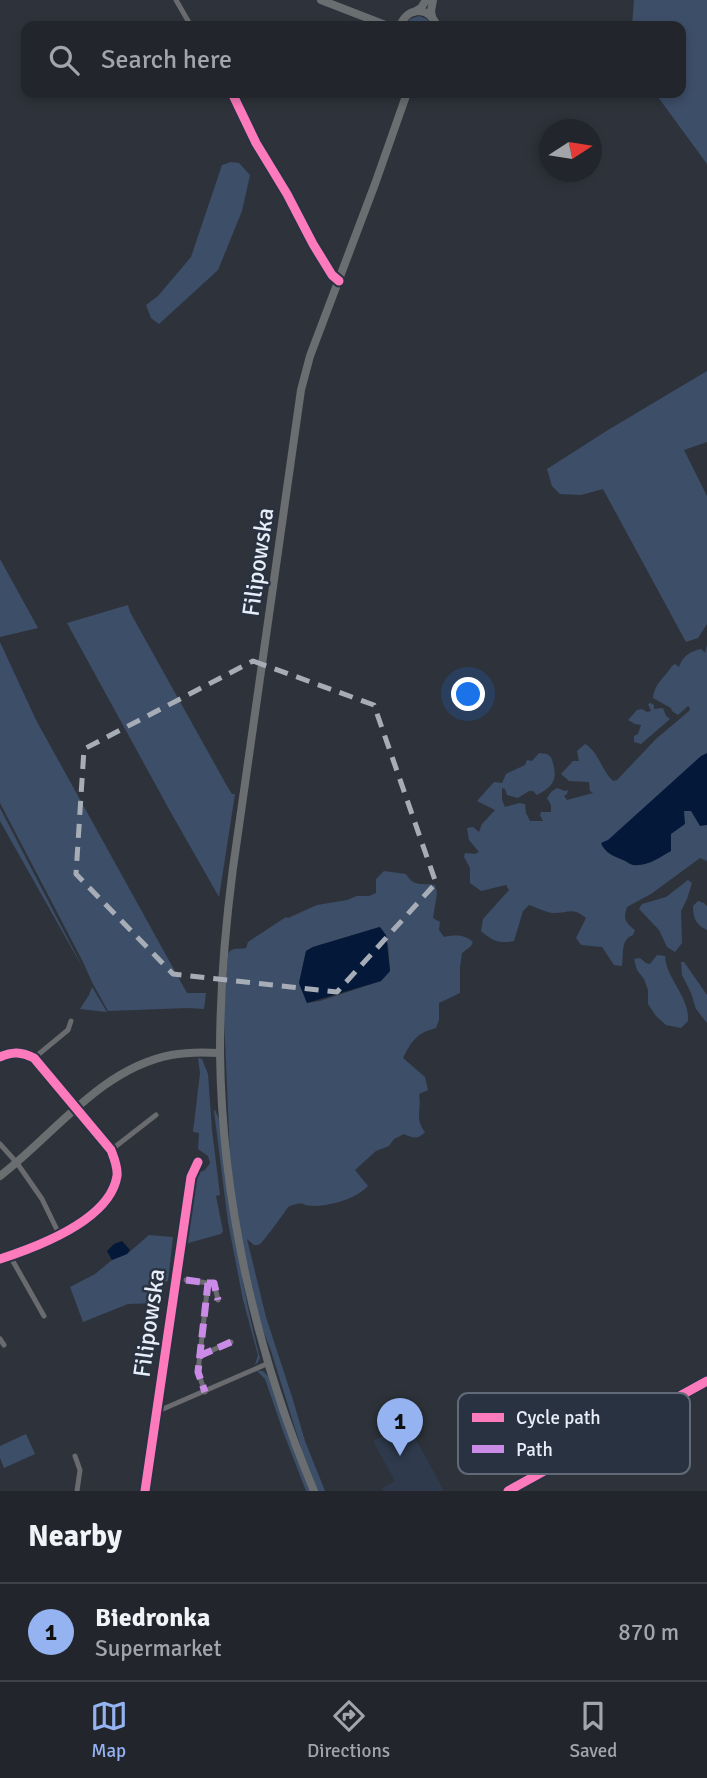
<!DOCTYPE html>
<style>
:root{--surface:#22262c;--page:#2a2e34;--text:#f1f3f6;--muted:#a2a5a9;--line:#3f4348;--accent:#95b2f1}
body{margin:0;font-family:Signika,sans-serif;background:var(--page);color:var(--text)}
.compass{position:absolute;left:539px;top:119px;width:63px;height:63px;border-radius:50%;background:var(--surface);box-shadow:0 4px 10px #0003;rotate:78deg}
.you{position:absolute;left:469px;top:695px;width:24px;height:24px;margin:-18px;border:5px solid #fff;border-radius:50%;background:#1a73e8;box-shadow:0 0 0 10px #1a73e833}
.badge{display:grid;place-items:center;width:46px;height:46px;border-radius:50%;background:var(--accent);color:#111;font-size:23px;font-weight:700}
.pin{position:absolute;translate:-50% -58px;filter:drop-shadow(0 2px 4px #0008)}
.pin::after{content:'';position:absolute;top:37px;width:24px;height:21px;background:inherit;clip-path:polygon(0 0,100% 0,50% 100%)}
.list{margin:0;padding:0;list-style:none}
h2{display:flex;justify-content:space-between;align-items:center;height:91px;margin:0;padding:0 28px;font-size:30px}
h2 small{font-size:23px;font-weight:400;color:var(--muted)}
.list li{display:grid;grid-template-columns:46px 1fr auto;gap:21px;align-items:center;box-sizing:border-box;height:98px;padding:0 28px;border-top:2px solid var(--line)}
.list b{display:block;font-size:26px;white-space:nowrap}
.list p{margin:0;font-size:23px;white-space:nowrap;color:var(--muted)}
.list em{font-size:23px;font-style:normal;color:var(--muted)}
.icon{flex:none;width:38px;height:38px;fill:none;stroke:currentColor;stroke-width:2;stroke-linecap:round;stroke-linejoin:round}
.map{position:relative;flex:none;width:707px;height:1491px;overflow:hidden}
.search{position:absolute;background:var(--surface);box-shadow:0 4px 10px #0003;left:21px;right:21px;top:21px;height:77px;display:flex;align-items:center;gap:18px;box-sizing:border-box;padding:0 24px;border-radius:14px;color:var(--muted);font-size:26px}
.sheet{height:189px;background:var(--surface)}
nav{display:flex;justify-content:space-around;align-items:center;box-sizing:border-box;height:98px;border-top:2px solid var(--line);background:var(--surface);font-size:19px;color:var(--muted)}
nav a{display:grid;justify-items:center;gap:4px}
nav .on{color:var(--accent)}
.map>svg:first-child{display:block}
.built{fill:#2f3b4d}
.green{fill:#3d4e68;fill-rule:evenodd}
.water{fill:#04183a}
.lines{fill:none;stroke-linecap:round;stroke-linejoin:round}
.street{stroke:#696b6e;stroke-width:5}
.secondary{stroke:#6a6e71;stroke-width:8}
.quiet{stroke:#ca8be6;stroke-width:7;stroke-dasharray:14 7;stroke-linecap:butt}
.cycleway-casing{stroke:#293240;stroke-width:13}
.cycleway{stroke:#fd7abc;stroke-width:9}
.marked{fill:none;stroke:#a7adb6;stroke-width:5;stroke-dasharray:14 9;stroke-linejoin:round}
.labels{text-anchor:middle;stroke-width:5;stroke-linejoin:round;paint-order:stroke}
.street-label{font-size:24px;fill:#e8eef8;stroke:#293240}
.key{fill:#293240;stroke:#626a77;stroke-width:2}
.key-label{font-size:19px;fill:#e8eef8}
</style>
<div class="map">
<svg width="707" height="1491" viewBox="0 0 707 1491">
<rect width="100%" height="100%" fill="#2e333b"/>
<path class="built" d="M 407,1423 L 444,1491 L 384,1491 L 382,1488 L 395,1481 L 373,1441 Z"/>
<path class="green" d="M 634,0 L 707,0 L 707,164 L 655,93 L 681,93 L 681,26 L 632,26 Z
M 419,16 L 427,19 L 432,26 L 406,26 L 410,19 Z
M 231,162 L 239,163 L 250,175 L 242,211 L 218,270 L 159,324 L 151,318 L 146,305 L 158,296 L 191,257 L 222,165 Z
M 707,371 L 707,442 L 684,450 L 707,496 L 707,624 L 698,638 L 686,642 L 603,489 L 581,495 L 560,494 L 552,486 L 547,469 L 608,430 Z
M 0,559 L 38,628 L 0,637 Z
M 128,605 L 130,612 L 227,786 L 232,794 L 235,794 L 219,897 L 170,811 L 67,623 Z
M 0,642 L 36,720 L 187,993 L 206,993 L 204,1009 L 188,1008 L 108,1011 L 93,984 L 82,960 L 0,803 Z
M 707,645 L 707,861 L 700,858 L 651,894 L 627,907 C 623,919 625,922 635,930 L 633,935 C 620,940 624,954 622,966 L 614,965 L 602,947 L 581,945 L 576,938 L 586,918 C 572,906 567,914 552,913 C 545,912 536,907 529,905 L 523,911 L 514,941 C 499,944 493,941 481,931 L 483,919 L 509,890 L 506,885 L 481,891 L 470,883 L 470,868 L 464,857 L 465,853 L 475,854 L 479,852 L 469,840 L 467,828 L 473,827 L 479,832 L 482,824 L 495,810 L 477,801 L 494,782 L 502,783 L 506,774 L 525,765 L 527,760 L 532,761 L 539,753 L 547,754 L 551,757 C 558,777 556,785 537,795 L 533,791 L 529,791 L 518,798 L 507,795 L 505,789 L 502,788 L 502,800 L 505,807 L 519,803 L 525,804 L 526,813 L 530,821 L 543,821 L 540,815 L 541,812 L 551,812 L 551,805 L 547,798 L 551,792 L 557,788 L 565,791 L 568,790 L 567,794 L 564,796 L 567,800 L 593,793 L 590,791 L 589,782 L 569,781 L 561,774 L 573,761 L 579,761 L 577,751 L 585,744 C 599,752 601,770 613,781 L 617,780 L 656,739 L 689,711 L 690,708 L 688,706 L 678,715 L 672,711 L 671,708 L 653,698 C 654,684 665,677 672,666 L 675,664 L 679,667 C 682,657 690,651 701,649 L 705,653 Z
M 651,703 L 654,705 L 654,709 L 663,708 L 666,716 L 670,719 L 641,744 L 634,742 L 634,736 L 638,734 L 641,725 L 635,724 L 628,720 L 637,710 L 642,709 L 647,712 L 651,711 L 648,704 Z
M 0,808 L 84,970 L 0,821 Z
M 384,871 L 406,874 C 413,887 423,883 435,885 L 437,893 L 433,918 L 440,922 L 439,930 L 444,937 C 455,935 464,934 473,942 L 471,946 L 462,953 L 460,967 L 460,993 L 439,1003 L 439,1020 L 436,1028 C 417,1033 412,1040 403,1058 L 425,1077 L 428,1090 L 419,1094 C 422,1110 414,1118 425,1132 C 418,1140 413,1138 404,1134 L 394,1139 L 389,1146 L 376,1151 L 355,1170 L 368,1186 C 356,1199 332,1205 315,1206 C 300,1206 304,1200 288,1207 C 285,1212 264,1241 260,1244 C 258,1245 256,1245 254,1245 L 247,1239 L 266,1317 L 293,1400 L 305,1441 L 325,1491 L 318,1491 L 303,1454 L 271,1351 L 261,1325 L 242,1241 L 234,1192 L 230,1156 L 224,1017 L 228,954 C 232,946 239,950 246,948 L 248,942 L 286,917 L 288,918 L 317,905 L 347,900 L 357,896 L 369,896 L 376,893 L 376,879 ZM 379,927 L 388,944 L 390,971 L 381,981 L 320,1001 L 307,1003 L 299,983 L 306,951 L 313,947 Z
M 688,880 L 692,883 L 687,899 L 681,911 L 682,943 L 675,952 L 667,947 L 659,930 L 639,909 L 642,904 L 666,897 Z
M 698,901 L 704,903 L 707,906 L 707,930 C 696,925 693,918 693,906 Z
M 657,955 L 665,956 C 666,979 690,997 688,1021 L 681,1028 L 666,1025 L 656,1016 L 648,1004 L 648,990 L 644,979 L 637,970 L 634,959 L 640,958 L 646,963 L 650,964 Z
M 681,962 L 684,962 L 707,995 L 707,1023 L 696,1009 L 691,993 L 682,975 Z
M 92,987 L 107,1012 L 80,1009 L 89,995 Z
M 198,1058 L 202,1059 L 208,1074 L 212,1130 L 220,1195 L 216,1196 L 223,1231 L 221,1234 L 185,1244 L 193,1176 L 196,1174 L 205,1170 L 210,1163 L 208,1156 L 198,1149 L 199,1133 L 193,1132 L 200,1073 Z
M 215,1110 L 219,1119 C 230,1200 239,1280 260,1358 L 258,1362 L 255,1365 L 258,1355 L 243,1300 L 228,1222 L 214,1111 Z
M 149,1235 L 173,1237 L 168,1281 L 160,1283 L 158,1303 L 128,1304 L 83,1322 L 70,1287 L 95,1274 L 112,1260 L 127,1254 Z
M 257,1371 L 263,1371 L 268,1376 L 287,1432 L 311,1491 L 306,1491 L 284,1434 L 265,1379 Z
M 26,1434 L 35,1454 L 4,1468 L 0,1458 L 0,1446 Z"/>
<path class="water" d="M 707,753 L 707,825 L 700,826 L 691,811 L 684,811 L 685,824 L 671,834 L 671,851 C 660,857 647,867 633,865 C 629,864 626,861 623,860 C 613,856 605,853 601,843 L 608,840 L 701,756 Z
M 380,927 L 386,935 L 390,971 L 381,981 L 307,1003 L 299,983 L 306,951 L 313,947 Z
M 122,1241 L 130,1250 L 127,1254 L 112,1260 L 107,1251 L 114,1244 Z"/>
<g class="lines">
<path class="street" d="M 176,0 L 191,26
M 232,93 L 256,143 L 287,194 L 313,244 L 332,275 L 339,281
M 0,1057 C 12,1051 22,1052 34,1058 L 111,1150 C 114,1158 118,1167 117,1176 C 110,1220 37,1247 0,1259
M 34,1058 L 68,1030 L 71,1021
M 0,1144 L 17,1163 L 42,1199 L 60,1236
M 111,1150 L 156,1115
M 10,1256 L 44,1316
M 186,1280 L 208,1283 L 198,1372 L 205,1392
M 208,1283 L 214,1283 L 218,1300
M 0,1339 L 4,1345
M 199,1356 L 231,1342
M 156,1412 L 269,1363
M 75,1456 L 80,1470 L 77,1491
M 145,1491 L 191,1177 L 198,1162
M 508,1491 L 707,1381"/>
<path class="secondary" d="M 321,0 L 388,26
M 414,12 L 421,8 L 426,0
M 432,17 L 431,11 L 433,0
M 400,26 C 408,6 429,6 437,26
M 0,1176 C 55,1134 100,1069 171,1055 C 187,1052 204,1052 220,1053
M 314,1491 C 256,1353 222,1203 220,1053 C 220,991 225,929 233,868 L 301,390 L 310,356 L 375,184 L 407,93"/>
<path class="quiet" d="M 186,1280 L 208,1283 L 198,1372 L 205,1392
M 208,1283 L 214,1283 L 218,1300
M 199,1356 L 231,1342"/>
<defs>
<path id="cycleway" d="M 232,93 L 256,143 L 287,194 L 313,244 L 332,275 L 339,281
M 0,1057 C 12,1051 22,1052 34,1058 L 111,1150 C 114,1158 118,1167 117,1176 C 110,1220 37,1247 0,1259
M 145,1491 L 191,1177 L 198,1162
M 508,1491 L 707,1381"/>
</defs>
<use href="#cycleway" class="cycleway-casing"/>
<use href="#cycleway" class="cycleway"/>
</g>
<path class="marked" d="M 253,661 L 374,705 L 436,883 L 337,992 L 173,974 L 76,874 L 84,749 Z"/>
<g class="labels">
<g class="street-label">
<text transform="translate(258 562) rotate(-82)" y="8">Filipowska</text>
<text transform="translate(149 1323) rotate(-82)" y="8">Filipowska</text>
</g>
</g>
<rect x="458" y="1393" width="232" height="81" rx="10" class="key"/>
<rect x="472" y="1413" width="32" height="9" fill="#fd7abc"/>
<rect x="472" y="1445" width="32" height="8" fill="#ca8be6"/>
<g class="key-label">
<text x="516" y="1424">Cycle path</text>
<text x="516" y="1456">Path</text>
</g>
</svg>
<svg class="compass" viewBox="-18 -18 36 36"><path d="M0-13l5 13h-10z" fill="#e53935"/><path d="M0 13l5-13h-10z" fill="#a2a5a9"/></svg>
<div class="you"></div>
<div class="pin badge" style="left:400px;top:1456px">1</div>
<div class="search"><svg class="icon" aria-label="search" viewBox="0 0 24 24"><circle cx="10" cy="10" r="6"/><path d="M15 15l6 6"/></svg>Search here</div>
</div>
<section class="sheet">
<h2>Nearby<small></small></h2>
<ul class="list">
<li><span class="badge">1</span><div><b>Biedronka</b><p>Supermarket</p></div><em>870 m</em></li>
</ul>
</section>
<nav>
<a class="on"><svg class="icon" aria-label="map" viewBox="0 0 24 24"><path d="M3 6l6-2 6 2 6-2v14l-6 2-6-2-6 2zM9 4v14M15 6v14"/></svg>Map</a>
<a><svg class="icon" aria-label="directions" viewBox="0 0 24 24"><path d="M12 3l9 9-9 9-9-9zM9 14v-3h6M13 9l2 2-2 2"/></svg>Directions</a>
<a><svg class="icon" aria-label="saved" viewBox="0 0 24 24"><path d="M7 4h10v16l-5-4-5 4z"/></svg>Saved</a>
</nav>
